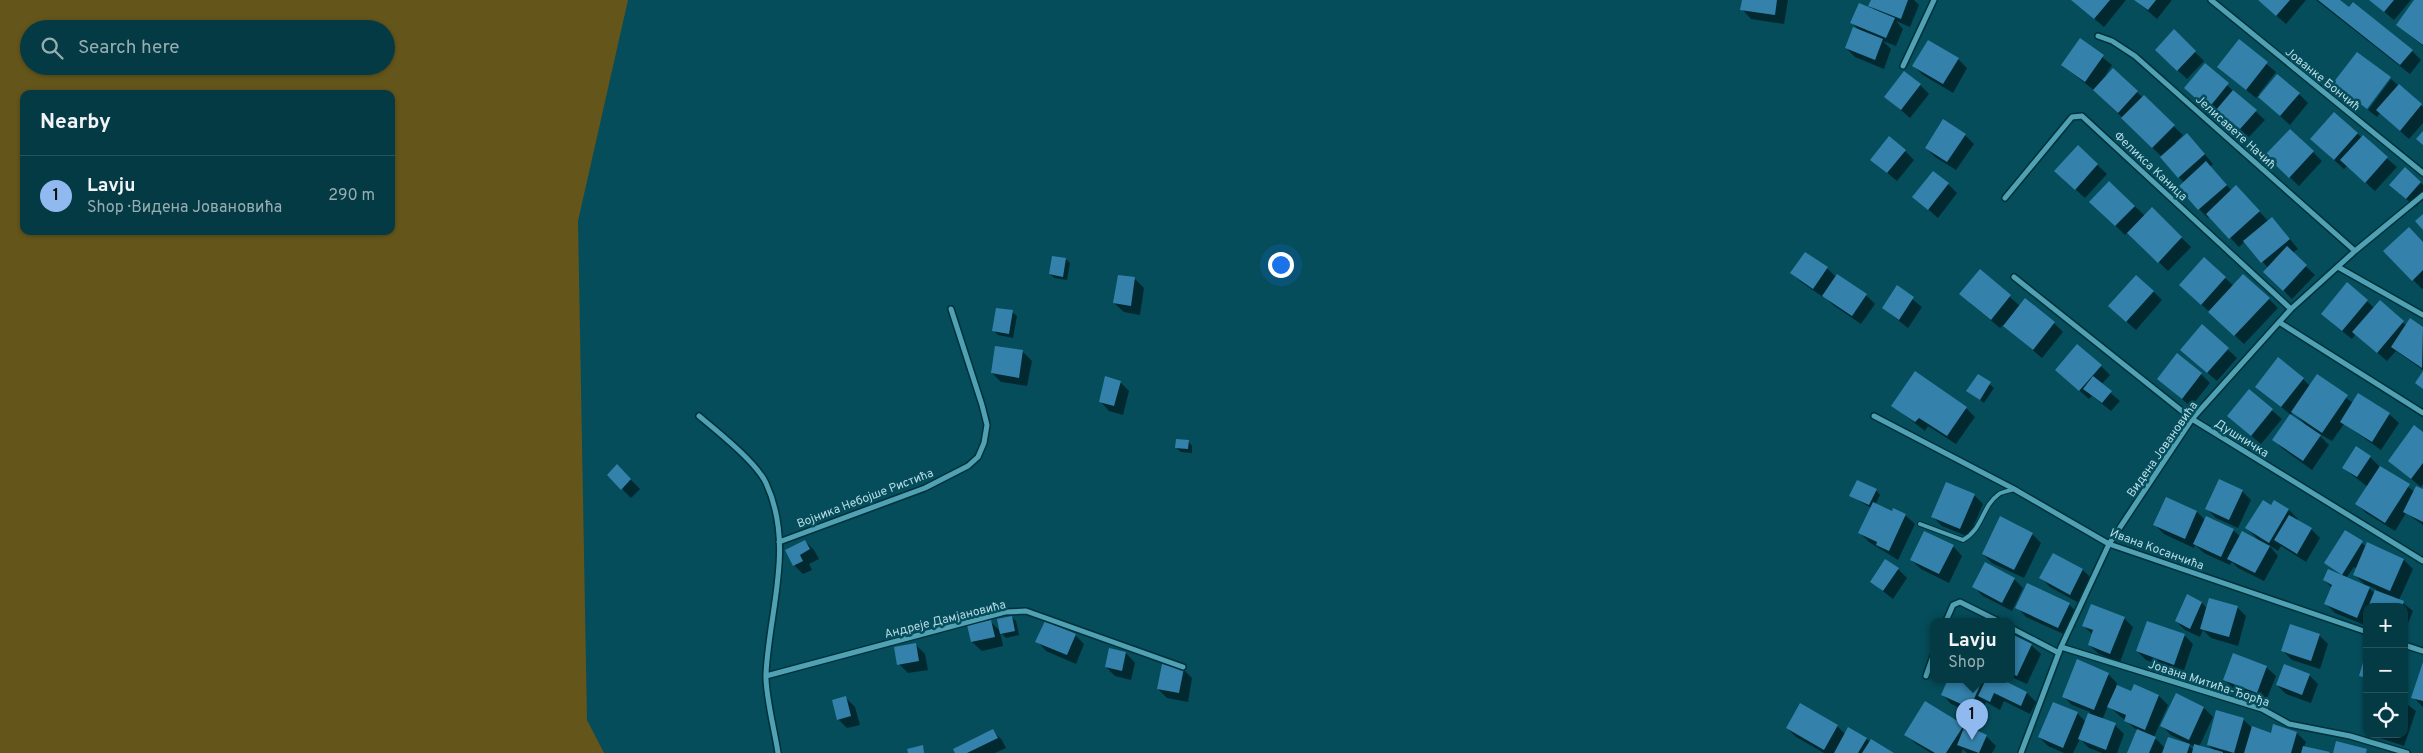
<!DOCTYPE html>
<meta charset="utf-8">
<style>
:root{--surface:#043a44;--page:#0d414b;--text:#f1f3f6;--muted:#97adb2;--line:#25545d;--accent:#90b9f0}
body{margin:0;font-family:Overpass,sans-serif;background:var(--page);color:var(--text)}
.controls{position:absolute;right:15px;bottom:15px;display:grid;overflow:hidden;border-radius:10px;box-shadow:0 1px 4px #0004}
.controls button{width:45px;height:45px;display:grid;place-items:center;padding:0;border:0;border-bottom:1px solid var(--line);background:var(--surface);color:var(--text);font:25px sans-serif}
.you{position:absolute;left:1280px;top:264px;width:18px;height:18px;margin:-12px;border:4px solid #fff;border-radius:50%;background:#1a73e8;box-shadow:0 0 0 8px #1a73e833}
.badge{display:grid;place-items:center;width:32px;height:32px;border-radius:50%;background:var(--accent);color:#111;font-size:16px;font-weight:700}
.pin{position:absolute;translate:-50% -41px;filter:drop-shadow(0 1px 2px #0008)}
.pin::after{content:'';position:absolute;top:26px;width:18px;height:15px;background:inherit;clip-path:polygon(0 0,100% 0,50% 100%)}
.popup{position:absolute;left:1930px;top:618px;width:85px;height:65px;box-sizing:border-box;display:grid;place-content:center;border-radius:10px;background:var(--surface);filter:drop-shadow(0 1px 4px #0005);font-size:16px;white-space:nowrap;color:var(--muted)}
.popup b{font-size:19px;color:var(--text)}
.popup::after{content:'';position:absolute;left:50%;top:100%;margin-left:-10px;border:10px solid transparent;border-top-color:var(--surface)}
.list{margin:0;padding:0;list-style:none}
h2{display:flex;justify-content:space-between;align-items:center;height:65px;margin:0;padding:0 20px;font-size:21px}
h2 small{font-size:16px;font-weight:400;color:var(--muted)}
.list li{display:grid;grid-template-columns:32px 1fr auto;gap:15px;align-items:center;box-sizing:border-box;height:80px;padding:0 20px;border-top:1px solid var(--line)}
.list b{display:block;font-size:19px;white-space:nowrap}
.list p{margin:0;font-size:16px;white-space:nowrap;color:var(--muted)}
.list em{font-size:16px;font-style:normal;color:var(--muted)}
.icon{flex:none;width:28px;height:28px;fill:none;stroke:currentColor;stroke-width:2;stroke-linecap:round;stroke-linejoin:round}
.map{position:relative;flex:none;width:2423px;height:753px;overflow:hidden}
.search{position:absolute;background:var(--surface);box-shadow:0 1px 4px #0004;left:20px;top:20px;width:375px;height:55px;display:flex;align-items:center;gap:12px;box-sizing:border-box;padding:0 18px;border-radius:28px;color:var(--muted);font-size:19px}
.panel{position:absolute;background:var(--surface);box-shadow:0 1px 4px #0004;left:20px;top:90px;width:375px;height:145px;border-radius:10px}
.map>svg:first-child{display:block}
.green{fill:#64551a;fill-rule:evenodd}
.shadow{fill:#0007;fill-rule:evenodd}
.building{fill:#3482ab}
.lines{fill:none;stroke-linecap:round;stroke-linejoin:round}
.service-casing{stroke:#01313a;stroke-width:6}
.minor-casing{stroke:#01313a;stroke-width:8}
.service{stroke:#50a1b4;stroke-width:4}
.minor{stroke:#50a1b4;stroke-width:5}
.labels{text-anchor:middle;stroke-width:5;stroke-linejoin:round;paint-order:stroke}
.street-label{font-size:12px;fill:#b6dce6;stroke:#054d5b}
</style>
<div class="map">
<svg width="2423" height="753" viewBox="0 0 2423 753">
<rect width="100%" height="100%" fill="#054d5b"/>
<path class="green" d="M 0,0 L 628,0 L 578,221 L 587,720 L 604,753 L 0,753 ZM 29,29 L 386,29 L 386,66 L 29,66 ZM 24,94 L 391,94 L 391,231 L 24,231 Z"/>
<path class="shadow" d="M 1743,0 L 1788,0 L 1784,24 L 1751,19 L 1742,9 Z
M 1872,0 L 1914,0 L 1919,5 L 1910,27 L 1896,21 L 1903,29 L 1896,46 L 1883,41 L 1891,49 L 1884,69 L 1855,57 L 1846,48 L 1861,32 L 1852,23 L 1877,12 L 1870,6 Z
M 2072,0 L 2126,0 L 2104,27 Z
M 2135,0 L 2172,0 L 2157,19 Z
M 2258,0 L 2306,0 L 2286,24 Z
M 2316,0 L 2338,0 L 2412,51 L 2421,60 L 2410,74 Z
M 2370,0 L 2411,0 L 2394,20 Z
M 2415,0 L 2423,0 L 2423,46 L 2397,25 Z
M 2174,31 L 2204,61 L 2187,79 L 2156,50 Z
M 2080,40 L 2112,65 L 2105,76 L 2113,70 L 2183,135 L 2175,143 L 2177,144 L 2196,144 L 2213,164 L 2210,167 L 2232,191 L 2245,196 L 2269,222 L 2272,218 L 2281,228 L 2298,249 L 2292,253 L 2315,275 L 2292,299 L 2265,272 L 2268,268 L 2245,241 L 2239,247 L 2210,217 L 2208,218 L 2199,209 L 2179,187 L 2184,183 L 2162,157 L 2095,91 L 2062,65 Z
M 1928,41 L 1958,59 L 1967,68 L 1953,93 L 1923,75 L 1914,66 Z
M 2239,41 L 2276,72 L 2258,95 L 2299,94 L 2308,103 L 2290,125 L 2258,96 L 2256,98 L 2218,67 Z
M 2205,65 L 2265,120 L 2249,137 L 2221,113 L 2218,117 L 2186,88 Z
M 2391,79 L 2423,107 L 2423,123 L 2409,139 L 2380,113 L 2377,117 L 2368,110 Z
M 1920,85 L 1929,94 L 1910,118 L 1886,97 Z
M 2334,114 L 2397,167 L 2375,191 L 2347,166 L 2344,169 L 2321,148 Z
M 1965,135 L 1974,144 L 1956,170 L 1935,157 L 1926,148 Z
M 2078,147 L 2107,174 L 2085,198 L 2065,180 Z
M 1905,151 L 1914,160 L 1897,181 L 1872,160 Z
M 2313,152 L 2322,161 L 2299,186 L 2276,164 Z
M 2405,169 L 2423,185 L 2423,199 L 2416,207 L 2400,194 Z
M 2110,182 L 2145,216 L 2152,209 L 2191,247 L 2168,271 L 2128,232 L 2125,235 L 2091,202 Z
M 1948,184 L 1957,193 L 1938,218 L 1914,197 Z
M 2423,243 L 2423,288 L 2422,289 L 2385,251 Z
M 1066,259 L 1070,263 L 1067,280 L 1054,278 L 1050,274 Z
M 1827,268 L 1836,277 L 1866,295 L 1875,304 L 1861,324 L 1833,305 L 1824,296 L 1823,297 L 1801,282 L 1792,273 Z
M 1980,271 L 2020,306 L 2054,323 L 2063,332 L 2042,358 L 2003,325 L 2000,328 L 1970,303 Z
M 2225,278 L 2234,286 L 2269,299 L 2278,308 L 2244,344 L 2190,294 Z
M 1135,279 L 1144,288 L 1140,315 L 1124,312 L 1114,303 Z
M 1897,287 L 1922,307 L 1908,328 L 1883,308 Z
M 2153,291 L 2162,300 L 2136,330 L 2119,315 Z
M 2367,301 L 2374,308 L 2407,325 L 2410,320 L 2423,328 L 2423,370 L 2396,351 L 2387,361 L 2356,334 L 2352,339 L 2332,323 Z
M 1012,312 L 1017,316 L 1013,338 L 998,335 L 994,331 Z
M 2202,326 L 2237,358 L 2217,381 L 2191,359 Z
M 1022,351 L 1032,361 L 1027,386 L 1001,382 L 992,373 Z
M 2101,366 L 2110,375 L 2101,385 L 2120,401 L 2111,411 L 2092,396 L 2089,399 L 2066,379 Z
M 2201,374 L 2210,383 L 2191,407 L 2159,379 Z
M 1978,375 L 1994,388 L 1984,403 L 1968,391 Z
M 2317,376 L 2353,403 L 2389,414 L 2399,423 L 2381,450 L 2344,424 L 2332,441 L 2316,432 L 2329,445 L 2312,470 L 2283,449 L 2274,440 L 2305,424 L 2293,412 L 2291,415 L 2257,387 L 2303,379 L 2310,386 Z
M 1120,382 L 1129,391 L 1123,415 L 1109,411 L 1100,401 Z
M 2249,391 L 2282,419 L 2261,444 L 2238,425 Z
M 1893,406 L 1966,408 L 1975,417 L 1956,444 L 1928,426 L 1925,431 Z
M 2423,434 L 2423,484 L 2421,487 L 2389,461 Z
M 1188,441 L 1192,446 L 1192,453 L 1181,452 L 1176,448 Z
M 2370,457 L 2379,466 L 2415,492 L 2423,491 L 2423,525 L 2406,513 L 2395,531 L 2366,513 L 2357,504 L 2368,487 L 2343,468 Z
M 617,466 L 640,489 L 631,498 L 608,475 Z
M 1876,490 L 1880,495 L 1875,505 L 1892,513 L 1894,510 L 1905,515 L 1915,524 L 1898,560 L 1869,542 L 1860,533 L 1871,508 L 1851,496 Z
M 2242,491 L 2251,500 L 2238,528 L 2216,518 L 2207,509 Z
M 1974,495 L 1983,504 L 1969,537 L 1942,526 L 1932,516 Z
M 2275,501 L 2289,510 L 2298,519 L 2297,521 L 2311,529 L 2320,538 L 2306,562 L 2281,546 L 2278,551 L 2269,545 L 2278,556 L 2264,581 L 2238,568 L 2232,562 L 2230,565 L 2204,553 L 2195,545 L 2194,548 L 2164,534 L 2155,525 L 2197,512 L 2206,521 L 2233,530 L 2241,537 L 2259,541 L 2247,528 Z
M 2346,532 L 2367,547 L 2368,544 L 2404,560 L 2413,569 L 2399,600 L 2413,611 L 2404,633 L 2404,607 L 2367,607 L 2367,626 L 2335,613 L 2326,604 L 2332,588 L 2324,580 L 2343,576 L 2326,563 ZM 2354,567 L 2357,569 L 2354,574 L 2367,587 L 2346,578 ZM 2366,585 L 2376,589 L 2374,593 Z
M 2032,534 L 2041,543 L 2024,578 L 1992,563 L 1983,554 Z
M 805,541 L 814,550 L 819,559 L 809,564 L 812,570 L 803,574 L 794,565 Z
M 1953,546 L 1962,556 L 1949,583 L 1921,569 L 1911,560 Z
M 2054,555 L 2083,570 L 2092,579 L 2079,603 L 2050,587 L 2041,578 Z
M 1898,569 L 1907,578 L 1893,599 L 1871,582 Z
M 2014,579 L 2023,588 L 2012,611 L 1983,596 L 1974,587 Z
M 2187,596 L 2202,603 L 2207,608 L 2237,607 L 2246,616 L 2238,646 L 2211,638 L 2203,630 L 2200,637 L 2185,630 L 2176,621 Z
M 2069,604 L 2078,614 L 2068,636 L 2026,617 L 2017,607 Z
M 1012,617 L 1016,621 L 1019,635 L 1006,638 L 1000,632 L 1003,646 L 982,651 L 972,642 L 969,626 L 990,621 L 1001,632 Z
M 1972,618 L 1980,621 L 1971,621 Z
M 2124,618 L 2133,627 L 2120,662 L 2099,654 L 2089,645 L 2093,635 L 2084,626 Z
M 1075,635 L 1084,644 L 1076,664 L 1046,651 L 1037,641 Z
M 2011,635 L 2031,645 L 2041,654 L 2027,684 L 2011,677 Z
M 2184,635 L 2193,644 L 2183,673 L 2146,660 L 2137,651 Z
M 2319,635 L 2328,644 L 2320,669 L 2292,660 L 2282,650 Z
M 915,644 L 925,654 L 928,670 L 908,673 L 899,664 Z
M 1126,653 L 1135,663 L 1131,680 L 1115,676 L 1106,667 Z
M 2423,665 L 2423,707 L 2413,697 Z
M 2266,667 L 2276,676 L 2266,701 L 2234,689 L 2225,680 Z
M 1183,669 L 1192,678 L 1188,702 L 1167,698 L 1158,689 Z
M 2108,674 L 2117,683 L 2116,686 L 2131,692 L 2134,686 L 2159,696 L 2168,705 L 2154,737 L 2165,748 L 2187,744 L 2194,750 L 2195,747 L 2171,735 L 2162,726 L 2177,695 L 2204,708 L 2213,717 L 2199,747 L 2215,751 L 2208,745 L 2243,719 L 2253,729 L 2272,734 L 2274,726 L 2297,733 L 2306,742 L 2304,747 L 2327,753 L 2129,753 L 2138,731 L 2108,706 L 2102,720 L 2115,725 L 2124,734 L 2117,753 L 2102,753 L 2089,748 L 2080,739 L 2073,753 L 2064,753 L 2048,746 L 2039,737 L 2077,713 L 2086,722 L 2090,712 L 2072,705 L 2063,696 Z
M 2309,675 L 2318,684 L 2311,703 L 2286,694 L 2277,685 Z
M 1949,679 L 1998,679 L 2027,693 L 2036,702 L 2030,714 L 2004,701 L 2000,710 L 1986,702 L 1979,716 L 1951,704 L 1942,694 Z
M 846,698 L 855,707 L 860,725 L 847,728 L 838,719 Z
M 2404,702 L 2416,711 L 2404,746 L 2374,736 L 2373,734 L 2404,734 Z
M 1963,725 L 1986,736 L 1996,746 L 1992,753 L 1967,753 L 1963,749 L 1961,753 L 1931,753 L 1915,743 L 1906,734 Z
M 1837,726 L 1845,734 L 1866,739 L 1892,753 L 1824,753 L 1796,737 L 1787,728 Z
M 993,731 L 1002,740 L 1006,748 L 995,753 L 956,753 Z"/>
<path class="building" d="M 1742,0 L 1777,0 L 1775,15 L 1740,10 Z
M 1871,0 L 1908,0 L 1901,19 L 1868,6 Z
M 2071,0 L 2110,0 L 2094,19 Z
M 2134,0 L 2156,0 L 2148,10 Z
M 2258,0 L 2290,0 L 2276,16 Z
M 2318,0 L 2340,0 L 2349,7 L 2353,2 L 2413,50 L 2400,65 Z
M 2369,0 L 2394,0 L 2384,12 Z
M 2414,0 L 2423,0 L 2423,45 L 2396,25 Z
M 1859,3 L 1895,18 L 1886,38 L 1850,23 Z
M 1853,27 L 1883,39 L 1875,60 L 1845,48 Z
M 2174,29 L 2196,51 L 2177,71 L 2155,50 Z
M 2080,38 L 2104,55 L 2085,82 L 2061,65 Z
M 2239,39 L 2268,62 L 2246,90 L 2217,67 Z
M 1928,40 L 1959,58 L 1943,84 L 1912,66 Z
M 2357,52 L 2391,77 L 2367,109 L 2333,83 Z
M 2205,63 L 2229,83 L 2208,109 L 2184,88 Z
M 2113,68 L 2138,91 L 2118,113 L 2093,90 Z
M 1904,71 L 1921,84 L 1901,110 L 1884,97 Z
M 2277,74 L 2300,93 L 2280,116 L 2258,97 Z
M 2399,84 L 2422,104 L 2400,131 L 2376,110 Z
M 2233,90 L 2257,110 L 2240,129 L 2216,110 Z
M 2144,95 L 2175,125 L 2152,148 L 2121,118 Z
M 2334,112 L 2358,133 L 2334,160 L 2310,139 Z
M 1943,119 L 1966,134 L 1947,162 L 1925,148 Z
M 2290,129 L 2314,151 L 2289,178 L 2265,155 Z
M 2423,131 L 2423,145 L 2416,139 Z
M 2187,133 L 2205,154 L 2178,178 L 2160,157 Z
M 2363,135 L 2388,157 L 2365,183 L 2340,160 Z
M 1889,136 L 1906,150 L 1887,173 L 1870,160 Z
M 2078,145 L 2098,164 L 2075,190 L 2054,171 Z
M 2206,161 L 2227,185 L 2198,210 L 2178,187 Z
M 2405,167 L 2421,182 L 2406,199 L 2389,185 Z
M 1933,171 L 1949,183 L 1928,210 L 1912,197 Z
M 2109,181 L 2135,206 L 2115,226 L 2089,202 Z
M 2236,185 L 2260,211 L 2229,239 L 2206,214 Z
M 2152,207 L 2182,237 L 2158,263 L 2127,233 Z
M 2423,214 L 2423,230 L 2415,221 Z
M 2272,217 L 2290,239 L 2261,263 L 2243,241 Z
M 2409,227 L 2423,242 L 2423,270 L 2412,281 L 2383,251 Z
M 2287,246 L 2307,265 L 2283,291 L 2263,272 Z
M 1805,252 L 1828,267 L 1813,289 L 1790,273 Z
M 1052,256 L 1066,258 L 1063,277 L 1049,274 Z
M 2204,257 L 2226,277 L 2201,305 L 2179,285 Z
M 1980,269 L 2011,295 L 1991,320 L 1959,294 Z
M 1837,274 L 1867,294 L 1852,316 L 1822,296 Z
M 2243,274 L 2270,298 L 2234,336 L 2208,312 Z
M 1118,275 L 1135,277 L 1131,306 L 1113,303 Z
M 2136,275 L 2154,291 L 2126,322 L 2108,306 Z
M 2347,282 L 2368,300 L 2342,331 L 2321,314 Z
M 1897,285 L 1914,297 L 1899,320 L 1882,308 Z
M 2025,298 L 2055,322 L 2033,350 L 2003,326 Z
M 2380,300 L 2404,321 L 2377,353 L 2352,332 Z
M 996,308 L 1013,310 L 1009,334 L 992,331 Z
M 2410,318 L 2423,327 L 2422,368 L 2391,347 Z
M 2202,324 L 2229,348 L 2207,373 L 2180,350 Z
M 2077,344 L 2102,365 L 2079,391 L 2055,370 Z
M 995,346 L 1023,350 L 1019,378 L 991,373 Z
M 2177,353 L 2202,373 L 2182,399 L 2157,379 Z
M 2278,357 L 2304,378 L 2281,407 L 2255,387 Z
M 1915,371 L 1967,407 L 1947,436 L 1919,418 L 1915,422 L 1891,406 Z
M 2423,371 L 2423,389 L 2415,383 Z
M 1978,374 L 1991,382 L 1980,400 L 1966,391 Z
M 2317,374 L 2348,395 L 2322,433 L 2291,412 Z
M 1105,376 L 1121,381 L 1114,406 L 1099,402 Z
M 2093,376 L 2112,391 L 2102,403 L 2083,389 Z
M 2249,389 L 2273,409 L 2251,436 L 2227,416 Z
M 2358,393 L 2390,413 L 2372,442 L 2340,422 Z
M 2290,414 L 2321,435 L 2303,461 L 2272,440 Z
M 2414,425 L 2423,432 L 2423,463 L 2411,479 L 2388,461 Z
M 1176,439 L 1189,440 L 1188,449 L 1175,448 Z
M 2356,446 L 2371,456 L 2357,477 L 2342,468 Z
M 617,464 L 631,479 L 621,490 L 607,475 Z
M 2380,466 L 2410,484 L 2385,523 L 2355,504 Z
M 2219,479 L 2243,490 L 2229,520 L 2205,509 Z
M 1857,480 L 1877,489 L 1869,505 L 1849,496 Z
M 1946,482 L 1975,494 L 1960,529 L 1931,517 Z
M 2416,486 L 2423,489 L 2423,522 L 2403,512 Z
M 2166,497 L 2197,511 L 2185,539 L 2153,525 Z
M 2263,500 L 2271,505 L 2274,500 L 2289,509 L 2269,543 L 2245,528 Z
M 1873,502 L 1892,511 L 1893,508 L 1906,514 L 1889,551 L 1876,545 L 1877,542 L 1858,533 Z
M 2289,515 L 2312,528 L 2297,554 L 2274,540 Z
M 2000,516 L 2033,533 L 2014,570 L 1982,554 Z
M 2206,516 L 2234,529 L 2221,557 L 2193,544 Z
M 2345,530 L 2363,541 L 2342,575 L 2324,563 Z
M 1924,531 L 1954,545 L 1939,574 L 1910,560 Z
M 2242,531 L 2270,546 L 2255,573 L 2227,559 Z
M 805,540 L 810,549 L 800,555 L 803,561 L 793,566 L 785,550 Z
M 2367,542 L 2404,559 L 2390,591 L 2353,575 Z
M 2053,553 L 2083,569 L 2070,595 L 2039,578 Z
M 1885,559 L 1899,568 L 1883,591 L 1870,582 Z
M 1985,562 L 2015,578 L 2002,603 L 1972,587 Z
M 2328,569 L 2370,587 L 2357,618 L 2324,604 L 2332,585 L 2323,580 Z
M 2027,583 L 2070,603 L 2058,628 L 2015,608 Z
M 2375,590 L 2404,601 L 2402,607 L 2368,607 Z
M 2187,594 L 2202,602 L 2190,629 L 2175,621 Z
M 2209,598 L 2238,606 L 2229,637 L 2200,629 Z
M 2091,604 L 2125,617 L 2110,654 L 2088,645 L 2093,630 L 2082,626 Z
M 1012,616 L 1015,631 L 1000,634 L 997,619 Z
M 991,620 L 995,637 L 971,642 L 967,625 Z
M 1045,621 L 1076,634 L 1067,655 L 1035,642 Z
M 2147,621 L 2185,634 L 2174,665 L 2136,651 Z
M 2290,624 L 2320,634 L 2311,661 L 2281,651 Z
M 2011,634 L 2032,644 L 2017,676 L 2011,673 Z
M 916,643 L 919,661 L 897,665 L 894,647 Z
M 1109,648 L 1126,652 L 1122,671 L 1105,667 Z
M 2366,652 L 2367,652 L 2367,678 L 2359,676 Z
M 2233,653 L 2267,666 L 2257,693 L 2223,680 Z
M 2077,659 L 2109,673 L 2094,710 L 2062,697 Z
M 2423,662 L 2423,701 L 2411,698 Z
M 1162,664 L 1184,668 L 1179,693 L 1157,689 Z
M 2284,664 L 2310,674 L 2302,695 L 2276,685 Z
M 1948,679 L 1983,679 L 1970,708 L 1941,695 Z
M 1986,679 L 2001,679 L 2027,692 L 2021,706 L 1994,693 L 1990,702 L 1978,696 Z
M 2134,684 L 2159,695 L 2145,730 L 2124,721 L 2126,715 L 2107,707 L 2117,685 L 2131,691 Z
M 2176,693 L 2204,707 L 2189,740 L 2160,726 Z
M 846,696 L 851,716 L 837,720 L 832,700 Z
M 1925,701 L 1964,725 L 1946,753 L 1935,753 L 1904,735 Z
M 2053,702 L 2078,712 L 2063,748 L 2038,737 Z
M 1800,703 L 1838,725 L 1824,750 L 1786,728 Z
M 2216,710 L 2244,718 L 2234,753 L 2207,745 Z
M 2088,713 L 2116,723 L 2106,750 L 2078,739 Z
M 2273,724 L 2297,732 L 2291,753 L 2244,753 L 2252,726 L 2271,733 Z
M 1965,725 L 1987,735 L 1979,753 L 1957,745 Z
M 1848,727 L 1867,738 L 1858,753 L 1834,753 Z
M 993,729 L 998,738 L 967,753 L 955,753 L 953,749 Z
M 2137,729 L 2156,737 L 2149,753 L 2127,753 Z
M 2168,737 L 2190,744 L 2187,753 L 2162,753 Z
M 1871,739 L 1894,753 L 1862,753 Z
M 2336,741 L 2367,749 L 2366,753 L 2333,753 Z
M 2194,744 L 2223,752 L 2223,753 L 2192,753 Z
M 923,745 L 924,753 L 908,753 L 907,749 Z
M 2303,746 L 2330,752 L 2329,753 L 2301,753 Z"/>
<g class="lines">
<defs>
<path id="service" d="M 1920,524 L 1963,540 C 1984,528 1981,507 1999,494 C 2003,491 2010,491 2014,489"/>
<path id="minor" d="M 2211,0 L 2423,173
M 2098,36 L 2112,41 L 2135,56 L 2355,251
M 1903,66 L 1934,0
M 2005,198 L 2072,117 L 2082,116 L 2291,309
M 2338,267 L 2423,315
M 2014,277 L 2192,419 L 2423,561
M 2279,322 L 2423,413
M 699,416 C 717,431 756,462 766,483 C 795,546 769,610 766,674 C 765,694 775,732 778,753
M 1874,416 L 2014,489 L 2109,544 L 2367,632
M 779,542 L 925,488 L 968,466 L 978,457 L 984,443 L 987,425 L 982,405 L 951,309
M 1946,621 L 1953,605 L 1960,602 L 1998,621
M 2011,628 L 2059,653
M 2404,645 L 2423,651
M 2061,647 L 2262,709 L 2289,724 L 2350,736 L 2407,753
M 766,676 L 1005,612 L 1026,611 L 1183,667
M 1926,676 L 1933,656
M 2021,753 L 2061,647 L 2109,544 L 2192,419 L 2291,309 L 2355,251 L 2423,195"/>
</defs>
<use href="#service" class="service-casing"/>
<use href="#minor" class="minor-casing"/>
<use href="#service" class="service"/>
<use href="#minor" class="minor"/>
</g>
<g class="labels">
<g class="street-label">
<text transform="translate(2323 79) rotate(39)" y="4">Јованке Бончић</text>
<text transform="translate(2236 132) rotate(42)" y="4">Јелисавете Начић</text>
<text transform="translate(2151 166) rotate(43)" y="4">Феликса Каница</text>
<text transform="translate(2242 438) rotate(32)" y="4">Душничка</text>
<text transform="translate(2162 449) rotate(-55)" y="4">Видена Јовановића</text>
<text transform="translate(865 498) rotate(-21)" y="4">Војника Небојше Ристића</text>
<text transform="translate(2157 549) rotate(20)" y="4">Ивана Косанчића</text>
<text transform="translate(945 619) rotate(-14)" y="4">Андреје Дамјановића</text>
<text transform="translate(2209 683) rotate(18)" y="4">Јована Митића-Ђорђа</text>
</g>
</g>
</svg>
<div class="controls">
<button>+</button>
<button>−</button>
<button><svg class="icon" aria-label="locate" viewBox="0 0 24 24"><circle cx="12" cy="12" r="6"/><path d="M12 2v4M12 18v4M2 12h4M18 12h4"/></svg></button>
</div>
<div class="you"></div>
<div class="pin badge" style="left:1972px;top:740px">1</div>
<div class="popup"><b>Lavju</b>Shop</div>
<div class="search"><svg class="icon" aria-label="search" viewBox="0 0 24 24"><circle cx="10" cy="10" r="6"/><path d="M15 15l6 6"/></svg>Search here</div>
<section class="panel">
<h2>Nearby<small></small></h2>
<ul class="list">
<li><span class="badge">1</span><div><b>Lavju</b><p>Shop · Видена Јовановића</p></div><em>290 m</em></li>
</ul>
</section>
</div>
